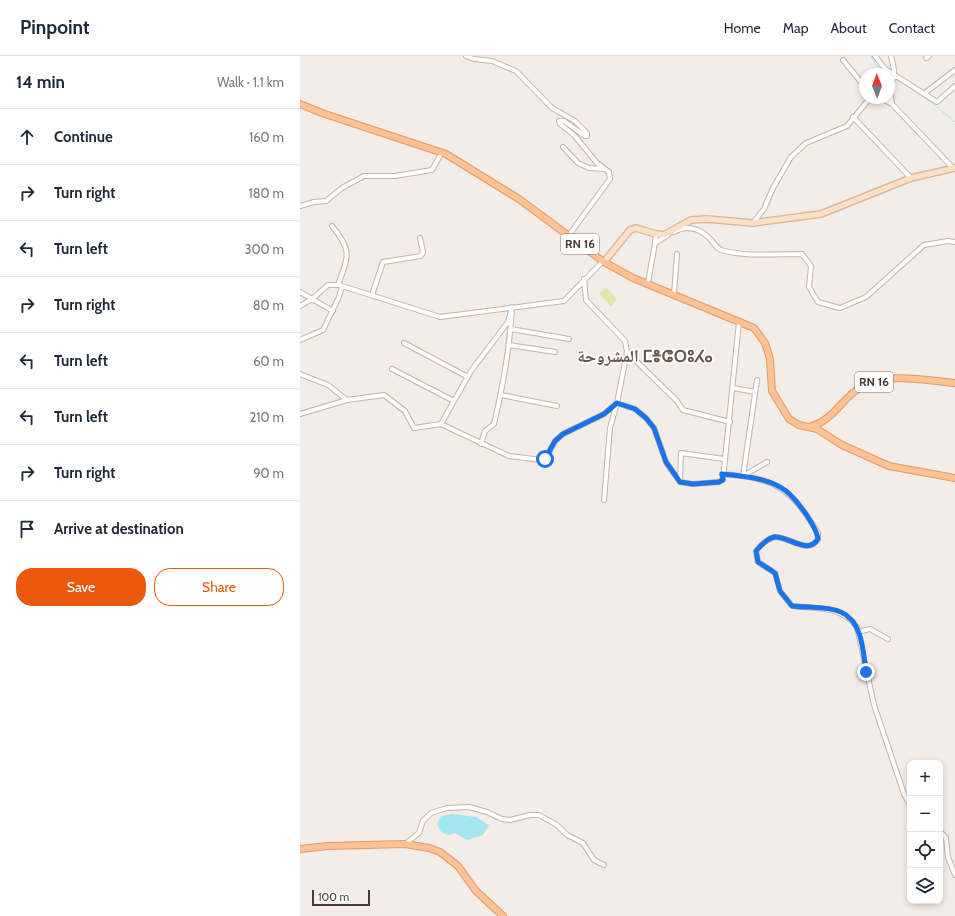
<!DOCTYPE html>
<meta charset="utf-8">
<style>
:root{--surface:#fff;--page:#f6f6f7;--text:#1f2937;--muted:#747a83;--line:#e0e1e3;--accent:#ea580c}
body{margin:0;font-family:Cabin,"Noto Naskh Arabic","Noto Sans Tifinagh",sans-serif;background:var(--page);color:var(--text)}
.controls{position:absolute;right:12px;bottom:12px;display:grid;overflow:hidden;border-radius:8px;box-shadow:0 2px 6px #0003}
.controls button{width:36px;height:36px;display:grid;place-items:center;padding:0;border:0;border-bottom:1px solid var(--line);background:var(--surface);color:var(--text);font:20px sans-serif}
.compass{position:absolute;left:559px;top:12px;width:36px;height:36px;border-radius:50%;background:var(--surface);box-shadow:0 2px 6px #0003;rotate:359deg}
.scale{position:absolute;left:12px;bottom:10px;width:58px;box-sizing:border-box;padding-left:4px;border:2px solid #463b36;border-top:0;font-size:11px;line-height:14px;white-space:nowrap;color:#463b36;-webkit-text-stroke:3px #fff;paint-order:stroke}
.stop{position:absolute;width:12px;height:12px;margin:-9px;border:3px solid #1a73e8;border-radius:50%;background:#fff}
.stop.end{background:#1a73e8;border-color:#fff;box-shadow:0 1px 4px #0008}
.list{margin:0;padding:0;list-style:none}
h2{display:flex;justify-content:space-between;align-items:center;height:52px;margin:0;padding:0 16px;font-size:17px}
h2 small{font-size:13px;font-weight:400;color:var(--muted)}
.list li{display:grid;grid-template-columns:26px 1fr auto;gap:12px;align-items:center;box-sizing:border-box;height:56px;padding:0 16px;border-top:1px solid var(--line)}
.list b{display:block;font-size:15px;white-space:nowrap}
.list em{font-size:13px;font-style:normal;color:var(--muted)}
.actions{display:flex;gap:8px;padding:12px 16px}
.actions a{flex:1;padding:9px 0;border:1px solid var(--accent);border-radius:16px;text-align:center;font-size:14px;color:var(--accent)}
.actions .main{background:var(--accent);color:#fff}
.icon{flex:none;width:22px;height:22px;fill:none;stroke:currentColor;stroke-width:2;stroke-linecap:round;stroke-linejoin:round}
.map{position:relative;flex:none;width:655px;height:860px;overflow:hidden}
header{display:flex;align-items:center;gap:24px;box-sizing:border-box;height:56px;padding:0 20px;background:var(--surface);border-bottom:1px solid var(--line)}
header strong{font-size:19px}
nav{display:flex;gap:22px;margin-inline-start:auto;font-size:14px}
main{display:flex}
aside{flex:1;background:var(--surface)}
.map>svg:first-child{display:block}
.green{fill:#dee8af}
.water{fill:#a3e6f0}
.lines{fill:none;stroke-linecap:round;stroke-linejoin:round}
.stream{stroke:#a3e6f0;stroke-width:1}
.minor-casing{stroke:#c2b4ac;stroke-width:6}
.secondary-casing{stroke:#d6b499;stroke-width:8}
.primary-casing{stroke:#e39965;stroke-width:8}
.minor{stroke:#fff;stroke-width:4}
.secondary{stroke:#fee0c6;stroke-width:5.5}
.primary{stroke:#fec295;stroke-width:6}
.route{stroke:#1a73e8;stroke-width:5}
.labels{text-anchor:middle;stroke-width:3.5;stroke-linejoin:round;paint-order:stroke}
.shield{fill:#fff;stroke:#7e7672;stroke-width:1}
.shield-label{font-size:12px;font-weight:bold;fill:#463b36}
.district-label{font-size:17px;font-weight:bold;fill:#69564d;stroke:#fff}
</style>
<header>
<strong>Pinpoint</strong>
<nav><a>Home</a><a>Map</a><a>About</a><a>Contact</a></nav>
</header>
<main>
<aside>
<h2>14 min<small>Walk · 1.1 km</small></h2>
<ul class="list">
<li><svg class="icon" aria-label="ahead" viewBox="0 0 24 24"><path d="M12 20V5M6 11l6-6 6 6"/></svg><div><b>Continue</b></div><em>160 m</em></li>
<li><svg class="icon" aria-label="right" viewBox="0 0 24 24"><path d="M7 20v-9h11M14 6l5 5-5 5"/></svg><div><b>Turn right</b></div><em>180 m</em></li>
<li><svg class="icon" aria-label="left" viewBox="0 0 24 24"><path d="M17 20v-9H6M10 6l-5 5 5 5"/></svg><div><b>Turn left</b></div><em>300 m</em></li>
<li><svg class="icon" aria-label="right" viewBox="0 0 24 24"><path d="M7 20v-9h11M14 6l5 5-5 5"/></svg><div><b>Turn right</b></div><em>80 m</em></li>
<li><svg class="icon" aria-label="left" viewBox="0 0 24 24"><path d="M17 20v-9H6M10 6l-5 5 5 5"/></svg><div><b>Turn left</b></div><em>60 m</em></li>
<li><svg class="icon" aria-label="left" viewBox="0 0 24 24"><path d="M17 20v-9H6M10 6l-5 5 5 5"/></svg><div><b>Turn left</b></div><em>210 m</em></li>
<li><svg class="icon" aria-label="right" viewBox="0 0 24 24"><path d="M7 20v-9h11M14 6l5 5-5 5"/></svg><div><b>Turn right</b></div><em>90 m</em></li>
<li><svg class="icon" aria-label="arrive" viewBox="0 0 24 24"><path d="M6 21V4h12l-3 4 3 4H6"/></svg><div><b>Arrive at destination</b></div></li>
</ul>
<div class="actions"><a class="main">Save</a><a>Share</a></div>
</aside>
<div class="map">
<svg width="655" height="860" viewBox="0 0 655 860">
<rect width="100%" height="100%" fill="#f3ece7"/>
<path class="green" d="M 306,231 L 317,243 L 311,251 L 299,238 Z"/>
<path class="water" d="M 152,758 L 176,761 L 189,769 L 183,779 L 167,784 L 155,777 L 148,779 L 141,776 L 137,768 L 141,760 Z"/>
<g class="lines">
<path class="stream" d="M 571,0 L 577,11 L 588,18
M 595,22 L 631,46 L 655,66"/>
<defs>
<path id="minor" d="M 166,0 L 174,3 L 192,5 L 216,15 L 252,52 L 275,65 L 287,77 L 287,80 L 285,80 L 264,65 L 259,65 L 260,68 L 274,79 L 297,107 L 309,116 L 310,123 L 269,179
M 575,0 L 585,13 L 637,46 L 655,30
M 626,2 L 629,0
M 543,4 L 565,31
M 589,28 C 598,22 593,9 591,0
M 589,29 L 592,48 L 653,112
M 625,37 L 655,14
M 581,42 L 592,48
M 553,61 L 611,122
M 263,91 L 278,107 L 289,112 L 305,113
M 0,150 L 14,146 L 26,145 L 42,132 L 64,120 L 95,120 L 132,114 L 142,96
M 453,167 L 464,153 L 473,132 L 491,101 L 506,87 L 547,70 L 570,42
M 32,170 C 53,195 48,201 38,229
M 374,176 C 386,169 399,172 408,181 C 413,185 415,191 421,194 C 444,201 478,198 502,198 L 511,210 L 509,231 L 518,246 L 540,252 L 566,241 L 624,189 L 648,185 L 655,186
M 356,178 L 355,187 L 368,179
M 284,223 L 286,244 L 325,285 L 327,296 L 317,347 L 310,372 L 304,444
M 348,227 L 355,187
M 0,236 L 33,255
M 374,238 L 377,198
M 72,239 L 83,206 L 121,200 L 123,196 L 120,182
M 0,250 L 12,243 L 28,229 L 40,229
M 211,273 L 269,283
M 0,284 L 23,274 L 39,241 L 42,230 L 140,261 L 264,245 L 303,205
M 104,287 L 168,321
M 209,289 L 255,296
M 327,296 L 377,345 L 383,354 L 430,366
M 92,313 L 154,345
M 0,318 L 28,329 L 47,344 L 84,339 L 105,355 L 114,372 L 141,368 L 171,315 L 208,266 L 212,251 C 210,291 203,330 194,368 L 185,375 L 181,388
M 433,332 L 455,336
M 201,339 L 257,350
M 0,358 L 47,344
M 141,368 L 209,400 L 242,404 L 247,400 L 255,385 L 263,378 L 304,358 L 317,347 L 335,353 L 346,362 L 354,372 L 366,406 L 380,426 L 393,428 L 419,426 L 423,423 L 439,266
M 422,418 C 476,422 491,432 518,477 L 518,483 C 508,500 487,479 474,481 C 467,483 460,490 456,495 L 458,506 L 475,517 L 480,535 L 492,550 C 516,553 541,549 557,571 L 574,649 L 604,738 L 610,749
M 443,420 L 457,324
M 443,420 L 467,406
M 380,426 L 381,397 L 424,403
M 558,576 L 570,573 L 588,583
M 640,775 L 646,782 L 648,801 L 655,819
M 105,788 L 119,777 L 123,765 L 131,757 L 147,752 L 169,751 L 187,756 L 202,763 L 210,764 L 230,759 L 239,759 L 257,769 L 267,779 L 283,787 L 294,804 L 304,809"/>
<path id="secondary" d="M 304,206 L 330,174 L 336,172 L 356,178 L 364,179 L 391,164 L 407,163 L 453,167 L 521,158 L 611,122 L 655,112"/>
<path id="primary" d="M 0,48 L 22,57 L 146,98 L 219,143 L 304,206 L 333,222 L 454,272 L 465,287 L 470,303 L 472,335 L 489,363 L 499,369 L 517,373 L 542,389 L 589,410 L 655,422
M 509,371 C 531,365 537,350 554,336 C 581,314 623,324 655,327
M 0,793 L 28,790 L 105,788 L 129,792 L 140,796 L 158,810 L 176,835 L 203,860"/>
</defs>
<use href="#minor" class="minor-casing"/>
<use href="#secondary" class="secondary-casing"/>
<use href="#primary" class="primary-casing"/>
<use href="#minor" class="minor"/>
<use href="#secondary" class="secondary"/>
<use href="#primary" class="primary"/>
</g>
<g class="lines">
<path class="route" d="M 245,403 L 255,385 L 263,378 L 304,358 L 317,347 L 335,353 L 346,362 L 354,372 L 366,406 L 380,426 L 393,428 L 419,426 L 423,424 L 422,418 C 443,420 469,422 486,435 C 494,441 500,450 506,458 C 511,466 517,474 518,483 C 508,500 487,479 474,481 C 467,483 460,490 456,495 L 458,506 L 475,517 L 480,535 L 492,550 C 507,552 527,550 541,556 C 563,566 563,596 566,616"/>
</g>
<g class="labels">
<g class="shield">
<rect x="261" y="178" width="38" height="20" rx="3"/>
<rect x="555" y="316" width="38" height="20" rx="3"/>
</g>
<g class="shield-label">
<text x="280" y="192">RN 16</text>
<text x="574" y="330">RN 16</text>
</g>
<g class="district-label">
<text x="345" y="306">المشروحة ⵎⴻⵛⵔⵓⵃⴰ</text>
</g>
</g>
</svg>
<div class="controls">
<button>+</button>
<button>−</button>
<button><svg class="icon" aria-label="locate" viewBox="0 0 24 24"><circle cx="12" cy="12" r="6"/><path d="M12 2v4M12 18v4M2 12h4M18 12h4"/></svg></button>
<button><svg class="icon" aria-label="layers" viewBox="0 0 24 24"><path d="M12 4l9 5-9 5-9-5zM3 14l9 5 9-5"/></svg></button>
</div>
<svg class="compass" viewBox="-18 -18 36 36"><path d="M0-13l5 13h-10z" fill="#e53935"/><path d="M0 13l5-13h-10z" fill="#747a83"/></svg>
<div class="scale">100 m</div>
<div class="stop" style="left:245px;top:403px"></div>
<div class="stop end" style="left:566px;top:616px"></div>
</div>
</main>
